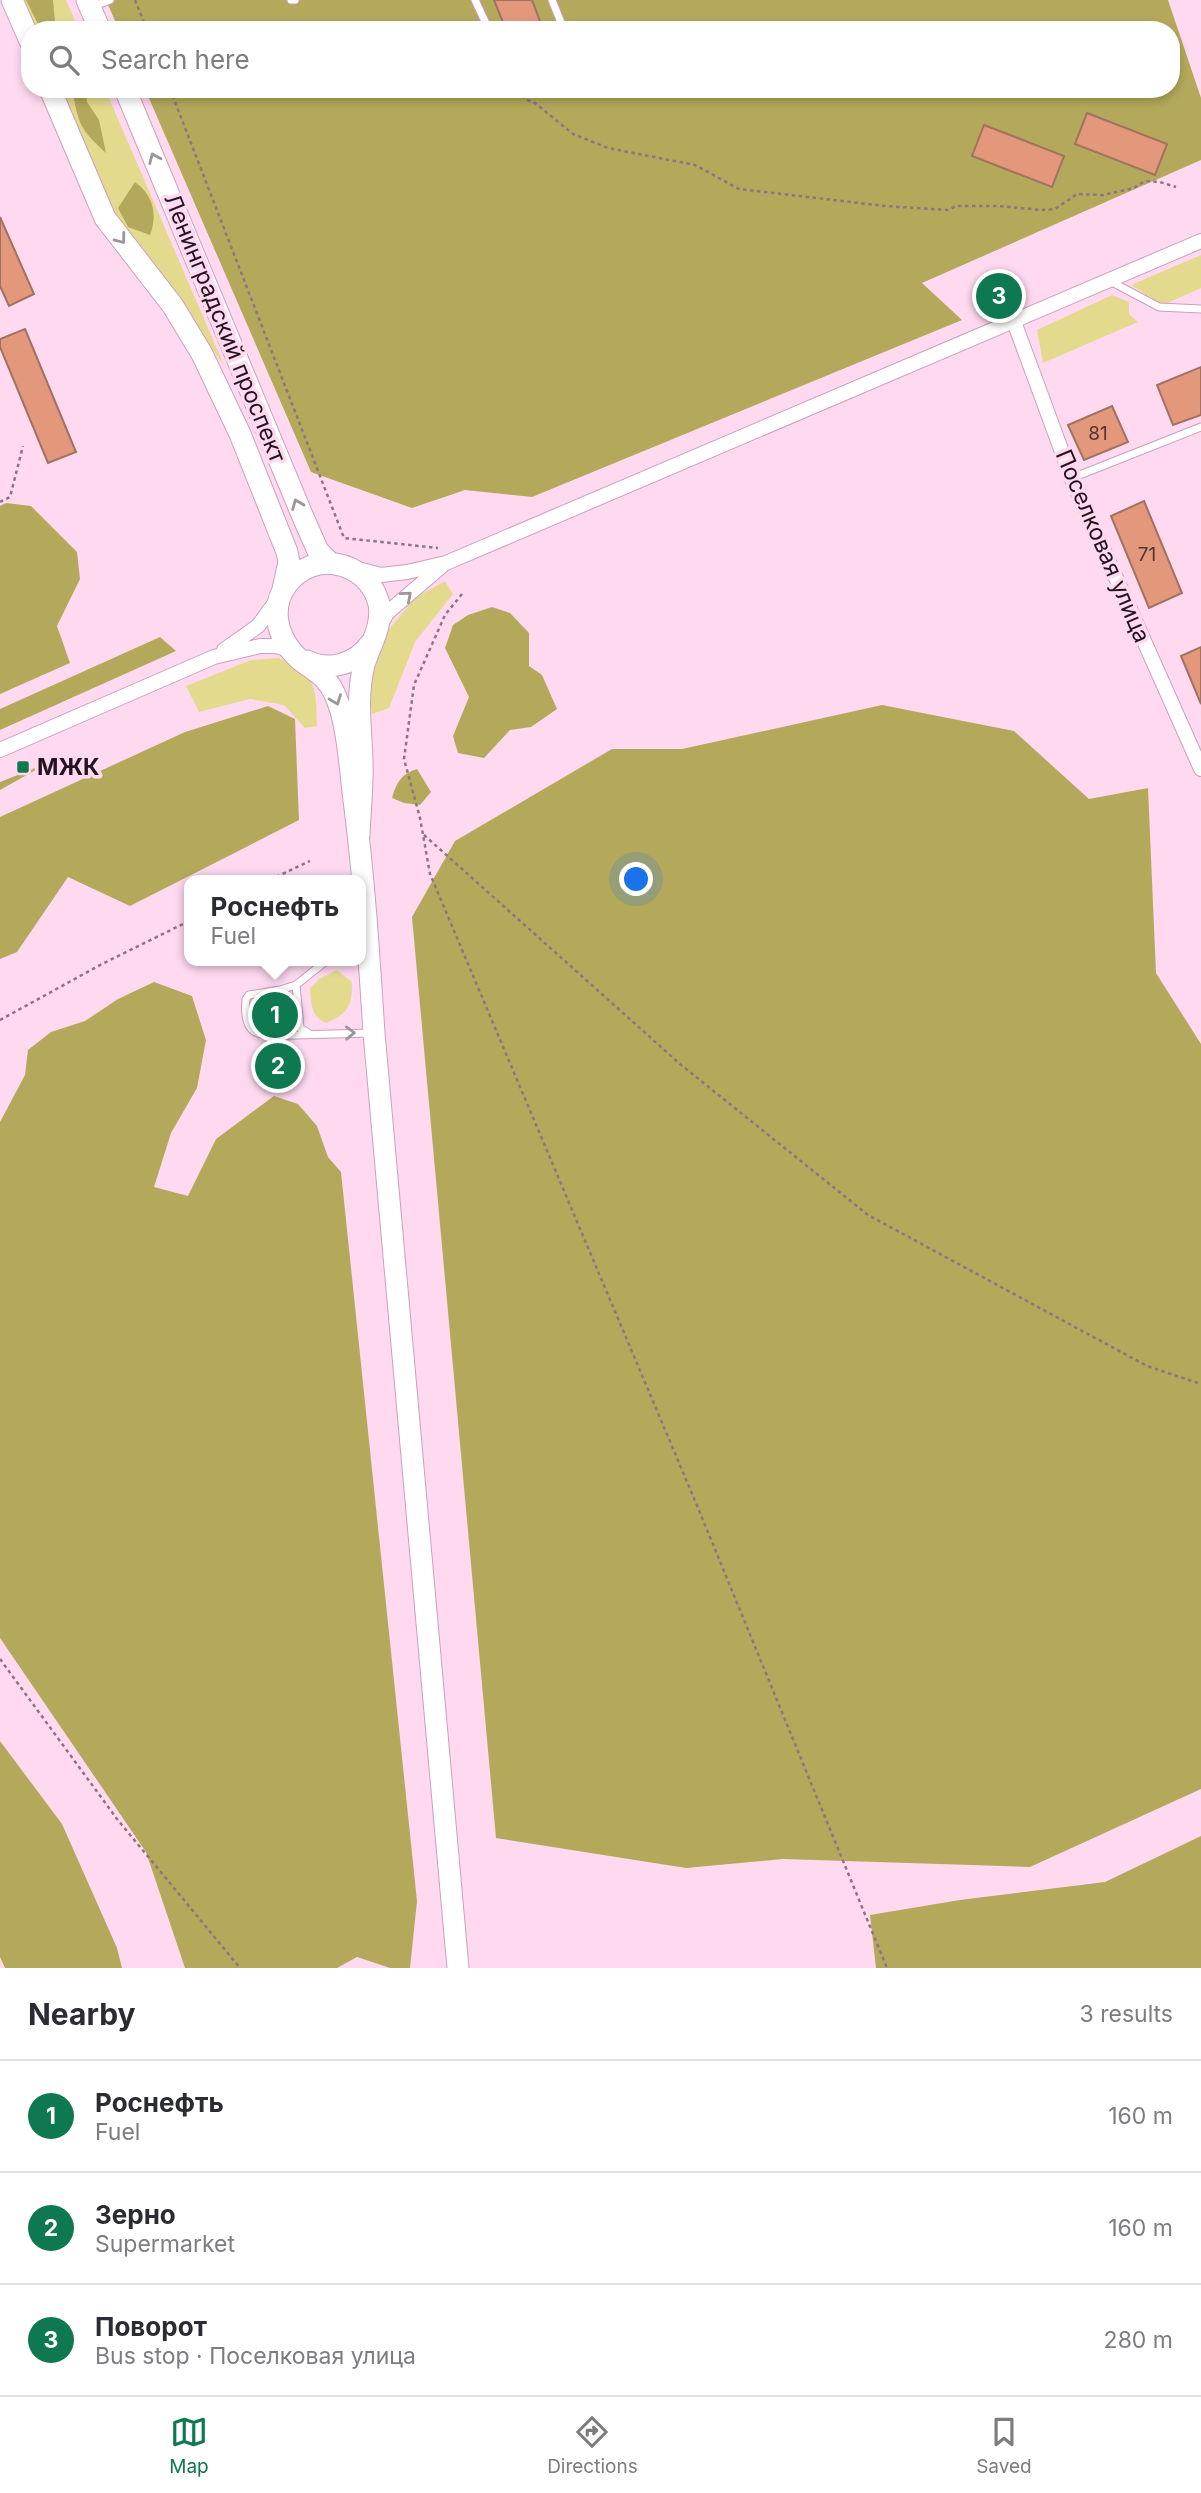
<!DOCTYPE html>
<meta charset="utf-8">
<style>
:root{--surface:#fff;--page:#f7f7f7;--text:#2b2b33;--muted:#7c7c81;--line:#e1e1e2;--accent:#0e7851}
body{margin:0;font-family:Inter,sans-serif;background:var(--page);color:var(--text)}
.you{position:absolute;left:637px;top:880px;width:24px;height:24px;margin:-18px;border:5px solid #fff;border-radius:50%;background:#1a73e8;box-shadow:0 0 0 10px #1a73e833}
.badge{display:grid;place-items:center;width:46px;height:46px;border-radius:50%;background:var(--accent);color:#fff;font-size:23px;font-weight:700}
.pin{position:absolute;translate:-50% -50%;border:4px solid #fff;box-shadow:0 2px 7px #0006}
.popup{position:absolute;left:184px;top:875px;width:182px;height:91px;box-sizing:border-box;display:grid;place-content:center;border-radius:14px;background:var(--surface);filter:drop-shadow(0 2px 5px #0005);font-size:23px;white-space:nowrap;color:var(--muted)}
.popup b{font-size:26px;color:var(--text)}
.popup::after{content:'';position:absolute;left:50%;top:100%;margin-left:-14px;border:14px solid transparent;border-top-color:var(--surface)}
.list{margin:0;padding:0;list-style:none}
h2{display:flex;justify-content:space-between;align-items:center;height:91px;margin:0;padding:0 28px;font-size:30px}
h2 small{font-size:23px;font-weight:400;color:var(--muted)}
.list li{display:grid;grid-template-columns:46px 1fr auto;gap:21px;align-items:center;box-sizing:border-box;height:112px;padding:0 28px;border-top:2px solid var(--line)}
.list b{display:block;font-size:26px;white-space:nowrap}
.list p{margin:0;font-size:23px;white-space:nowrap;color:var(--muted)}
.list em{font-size:23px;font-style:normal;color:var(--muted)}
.icon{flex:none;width:38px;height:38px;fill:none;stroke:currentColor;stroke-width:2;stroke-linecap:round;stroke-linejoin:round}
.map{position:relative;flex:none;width:1201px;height:1968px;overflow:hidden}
.search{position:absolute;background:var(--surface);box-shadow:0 4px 10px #0003;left:21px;right:21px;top:21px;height:77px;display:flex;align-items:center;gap:18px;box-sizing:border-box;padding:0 24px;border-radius:28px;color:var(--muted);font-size:26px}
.sheet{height:427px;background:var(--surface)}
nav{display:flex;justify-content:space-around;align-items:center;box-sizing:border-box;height:98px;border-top:2px solid var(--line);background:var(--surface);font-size:19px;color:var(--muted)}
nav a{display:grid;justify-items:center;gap:4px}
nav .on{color:var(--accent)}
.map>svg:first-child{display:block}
.green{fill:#e4da8e}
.forest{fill:#b4a95b}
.building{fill:#e3977b;stroke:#a07261;stroke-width:2}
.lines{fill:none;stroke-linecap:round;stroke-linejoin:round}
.lane-casing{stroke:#cc9fbb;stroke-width:9}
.street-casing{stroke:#cc9fbb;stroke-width:16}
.secondary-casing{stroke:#cc9fbb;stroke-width:23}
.path{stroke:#8e7384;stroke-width:2.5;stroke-dasharray:3.5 3.5;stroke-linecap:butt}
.lane{stroke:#fff;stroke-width:7}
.street{stroke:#fff;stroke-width:14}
.secondary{stroke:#fff;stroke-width:21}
.oneway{stroke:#9c959a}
.poi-dot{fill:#0e7851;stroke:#ffd9f0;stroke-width:2.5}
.labels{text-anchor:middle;stroke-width:7;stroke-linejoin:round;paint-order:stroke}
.number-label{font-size:19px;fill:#543536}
.street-label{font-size:23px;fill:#24141f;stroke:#ffd9f0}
.poi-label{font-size:23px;font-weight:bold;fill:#24141f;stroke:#ffd9f0;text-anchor:start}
</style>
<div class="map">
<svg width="1201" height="1968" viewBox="0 0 1201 1968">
<rect width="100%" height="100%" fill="#ffd9f0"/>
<path class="green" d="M 20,0 L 66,0 L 79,30 L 33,30 Z
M 58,89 L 105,89 L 224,365 L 115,220 Z
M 1201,255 L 1201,288 L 1163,305 L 1131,285 Z
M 1112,295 L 1129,302 L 1129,314 L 1138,322 L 1043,363 L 1037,330 Z
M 445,581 L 453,594 L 415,642 L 389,708 L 372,714 L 369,688 L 375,660 L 389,629 L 415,598 Z
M 279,658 C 317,676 316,686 317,726 L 305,728 L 284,705 L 250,699 L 199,712 L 186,686 L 251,660 Z
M 337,970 L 352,982 C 352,1006 349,1013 326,1023 C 311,1017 311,1003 310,988 L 319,979 Z"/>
<path class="forest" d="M 26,0 L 53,0 L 55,22 L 61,30 L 41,30 Z
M 106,0 L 1168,0 L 1201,98 L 1201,160 L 922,283 L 962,320 L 532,497 L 465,490 L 412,508 L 311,472 L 145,89 L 1171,89 L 1171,30 L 119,30 Z
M 72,89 L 86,89 L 87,102 L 99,120 L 106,153 C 79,128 79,125 72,89 Z
M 135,182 C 153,195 158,214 150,235 L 128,227 L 118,208 Z
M 6,503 L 31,506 L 77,552 L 80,579 L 57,626 L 70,663 L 0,694 L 0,506 Z
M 492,607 L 510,613 L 529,633 L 529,666 L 542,675 L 557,709 L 531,727 L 510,730 L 484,758 L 458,753 L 453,736 L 469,697 L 445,648 L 453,625 L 468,615 Z
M 160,637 L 176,651 L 0,730 L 0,709 Z
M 882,705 L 1014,731 L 1089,799 L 1148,788 L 1156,973 L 1201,1044 L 1201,1789 L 1030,1867 L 783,1859 L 686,1868 L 496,1838 L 412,917 L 455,841 L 612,749 L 682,749 Z
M 268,706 L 295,719 L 299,820 L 130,906 L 68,877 L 17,952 L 0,959 L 0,817 L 185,732 Z
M 48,763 L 0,790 L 0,782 Z
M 417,769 L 431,792 L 420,805 L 404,803 L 392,798 C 397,782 401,774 417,769 Z
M 154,982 L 192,996 L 206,1040 L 197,1088 L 171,1133 L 154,1187 L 188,1196 L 216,1139 L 274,1096 L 298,1104 L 317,1126 L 328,1157 L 341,1172 L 417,1901 L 410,1968 L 390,1968 L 357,1957 L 337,1968 L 185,1968 L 146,1852 L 0,1638 L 0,1122 L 25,1075 L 28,1050 L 51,1032 L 85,1021 L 118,999 Z
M 0,1741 L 62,1824 L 117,1948 L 122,1968 L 5,1968 L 0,1957 Z
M 1201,1836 L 1201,1968 L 876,1968 L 870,1915 L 960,1900 L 1105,1882 Z"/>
<path class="building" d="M 494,0 L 532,0 L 541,24 L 525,30 L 506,30 Z
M 1087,113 L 1167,144 L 1155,175 L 1075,144 Z
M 984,125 L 1064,156 L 1052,187 L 972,156 Z
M 0,217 L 34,294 L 9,306 L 0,286 Z
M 25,329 L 76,452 L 48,463 L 0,347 L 0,339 Z
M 1201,367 L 1201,415 L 1173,425 L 1157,385 Z
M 1112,406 L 1128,442 L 1084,460 L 1068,425 Z
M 1144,501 L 1182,593 L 1149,608 L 1111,516 Z
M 1201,647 L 1201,704 L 1181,656 Z
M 287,999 L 291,999 L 293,1021 L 282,1018 L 277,1023 L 257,1025 L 254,1002 L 275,1000 L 281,1005 Z
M 292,1049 L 292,1079 L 268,1080 L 267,1050 Z"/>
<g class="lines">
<defs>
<path id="lane" d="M 291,0 L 295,0
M 475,0 L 489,30
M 552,0 L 564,30
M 94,6 L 110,0
M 1110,281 L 1159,307 L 1201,309
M 1072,478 L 1201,427
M 296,985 L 300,1028 L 310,1034
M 280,990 L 249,995 L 246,999 C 242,1041 263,1035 295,1035
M 281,999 L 280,990 L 296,985 L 326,961
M 283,1024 L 285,1030 L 295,1035 L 371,1033"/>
<path id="street" d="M 1013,319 L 1072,479 L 1201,769
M 358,569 L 381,575 L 407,572 L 446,563 L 1201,241
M 380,626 L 387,613 L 442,566
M 224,650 L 258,626 L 277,600
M 0,750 L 214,657 L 260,646 L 275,646 L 291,650"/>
<path id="secondary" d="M 12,0 L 30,41
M 87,0 L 100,30
M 50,89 L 105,218 L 173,306 L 202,354 L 240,434 L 287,552 L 289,562 L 283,589
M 125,89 L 303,517 L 318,551 L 330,563
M 307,661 C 330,672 356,664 371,643
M 359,835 C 360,810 363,785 362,760 C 361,728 356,697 364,665 C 370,645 383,626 379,604 C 374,583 357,567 335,564 C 317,561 299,569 288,583 C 270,605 276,635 295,655 C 303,664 315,669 324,678 C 333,687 337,699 341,711 C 349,739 350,770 354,800 C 364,877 369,955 374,1033 L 458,1968"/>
</defs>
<use href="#lane" class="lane-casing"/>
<use href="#street" class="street-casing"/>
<use href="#secondary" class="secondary-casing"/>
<path class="path" d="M 135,0 L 147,30
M 170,89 L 344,538 L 438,548
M 519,89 L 525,99 L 535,103 L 573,134 L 608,148 L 695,165 L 739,189 L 885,206 L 948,210 L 956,206 L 998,206 L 1041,210 L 1055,209 L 1077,194 L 1103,195 L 1134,188 L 1145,181 L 1160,182 L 1176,187
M 0,502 L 10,497 L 23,446
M 462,594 L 445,615 L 414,685 L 404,759 L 420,818 L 430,874 L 696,1503 L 887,1968
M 424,835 L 680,1064 L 868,1215 L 1147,1366 L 1201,1384
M 270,880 L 310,861
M 0,1020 L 102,964 L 189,921
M 0,1659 L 117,1819 L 240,1968"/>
<use href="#lane" class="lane"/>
<use href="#street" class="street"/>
<use href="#secondary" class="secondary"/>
</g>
<defs><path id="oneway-chevron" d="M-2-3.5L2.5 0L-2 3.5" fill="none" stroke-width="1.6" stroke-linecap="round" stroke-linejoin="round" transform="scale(1.75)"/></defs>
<g class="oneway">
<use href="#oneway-chevron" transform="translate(154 158) rotate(-113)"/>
<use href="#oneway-chevron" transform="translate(121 239) rotate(53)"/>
<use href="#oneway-chevron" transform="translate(297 504) rotate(-112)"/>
<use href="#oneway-chevron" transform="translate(407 596) rotate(-41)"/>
<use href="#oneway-chevron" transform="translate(336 700) rotate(69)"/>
<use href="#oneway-chevron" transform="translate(350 1033) rotate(-1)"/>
</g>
<rect class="poi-dot" x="16" y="760" width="14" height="14" rx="3.5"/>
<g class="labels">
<g class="number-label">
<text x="1098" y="440">81</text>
<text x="1147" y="561">71</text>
</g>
<g class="street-label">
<text transform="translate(225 328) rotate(68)" y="8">Ленинградский проспект</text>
<text transform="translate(1103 546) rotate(67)" y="8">Поселковая улица</text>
</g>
<g class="poi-label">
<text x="37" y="775">МЖК</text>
</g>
</g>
</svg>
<div class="you"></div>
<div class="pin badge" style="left:275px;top:1015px">1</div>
<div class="popup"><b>Роснефть</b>Fuel</div>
<div class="pin badge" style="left:278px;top:1066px">2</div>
<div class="pin badge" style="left:999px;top:296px">3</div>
<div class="search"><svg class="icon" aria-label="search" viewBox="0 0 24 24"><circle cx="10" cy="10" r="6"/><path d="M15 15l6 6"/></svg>Search here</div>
</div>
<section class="sheet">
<h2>Nearby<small>3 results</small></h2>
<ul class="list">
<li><span class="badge">1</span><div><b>Роснефть</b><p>Fuel</p></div><em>160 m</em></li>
<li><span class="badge">2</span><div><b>Зерно</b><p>Supermarket</p></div><em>160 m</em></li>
<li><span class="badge">3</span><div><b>Поворот</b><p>Bus stop · Поселковая улица</p></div><em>280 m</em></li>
</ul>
</section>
<nav>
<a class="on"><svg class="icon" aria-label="map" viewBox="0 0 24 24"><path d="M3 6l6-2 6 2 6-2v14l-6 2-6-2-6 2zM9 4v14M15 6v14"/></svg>Map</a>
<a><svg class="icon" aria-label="directions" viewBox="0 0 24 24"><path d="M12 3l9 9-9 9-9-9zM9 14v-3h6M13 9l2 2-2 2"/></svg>Directions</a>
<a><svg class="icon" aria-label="saved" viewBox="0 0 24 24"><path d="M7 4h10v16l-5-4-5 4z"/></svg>Saved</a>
</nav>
